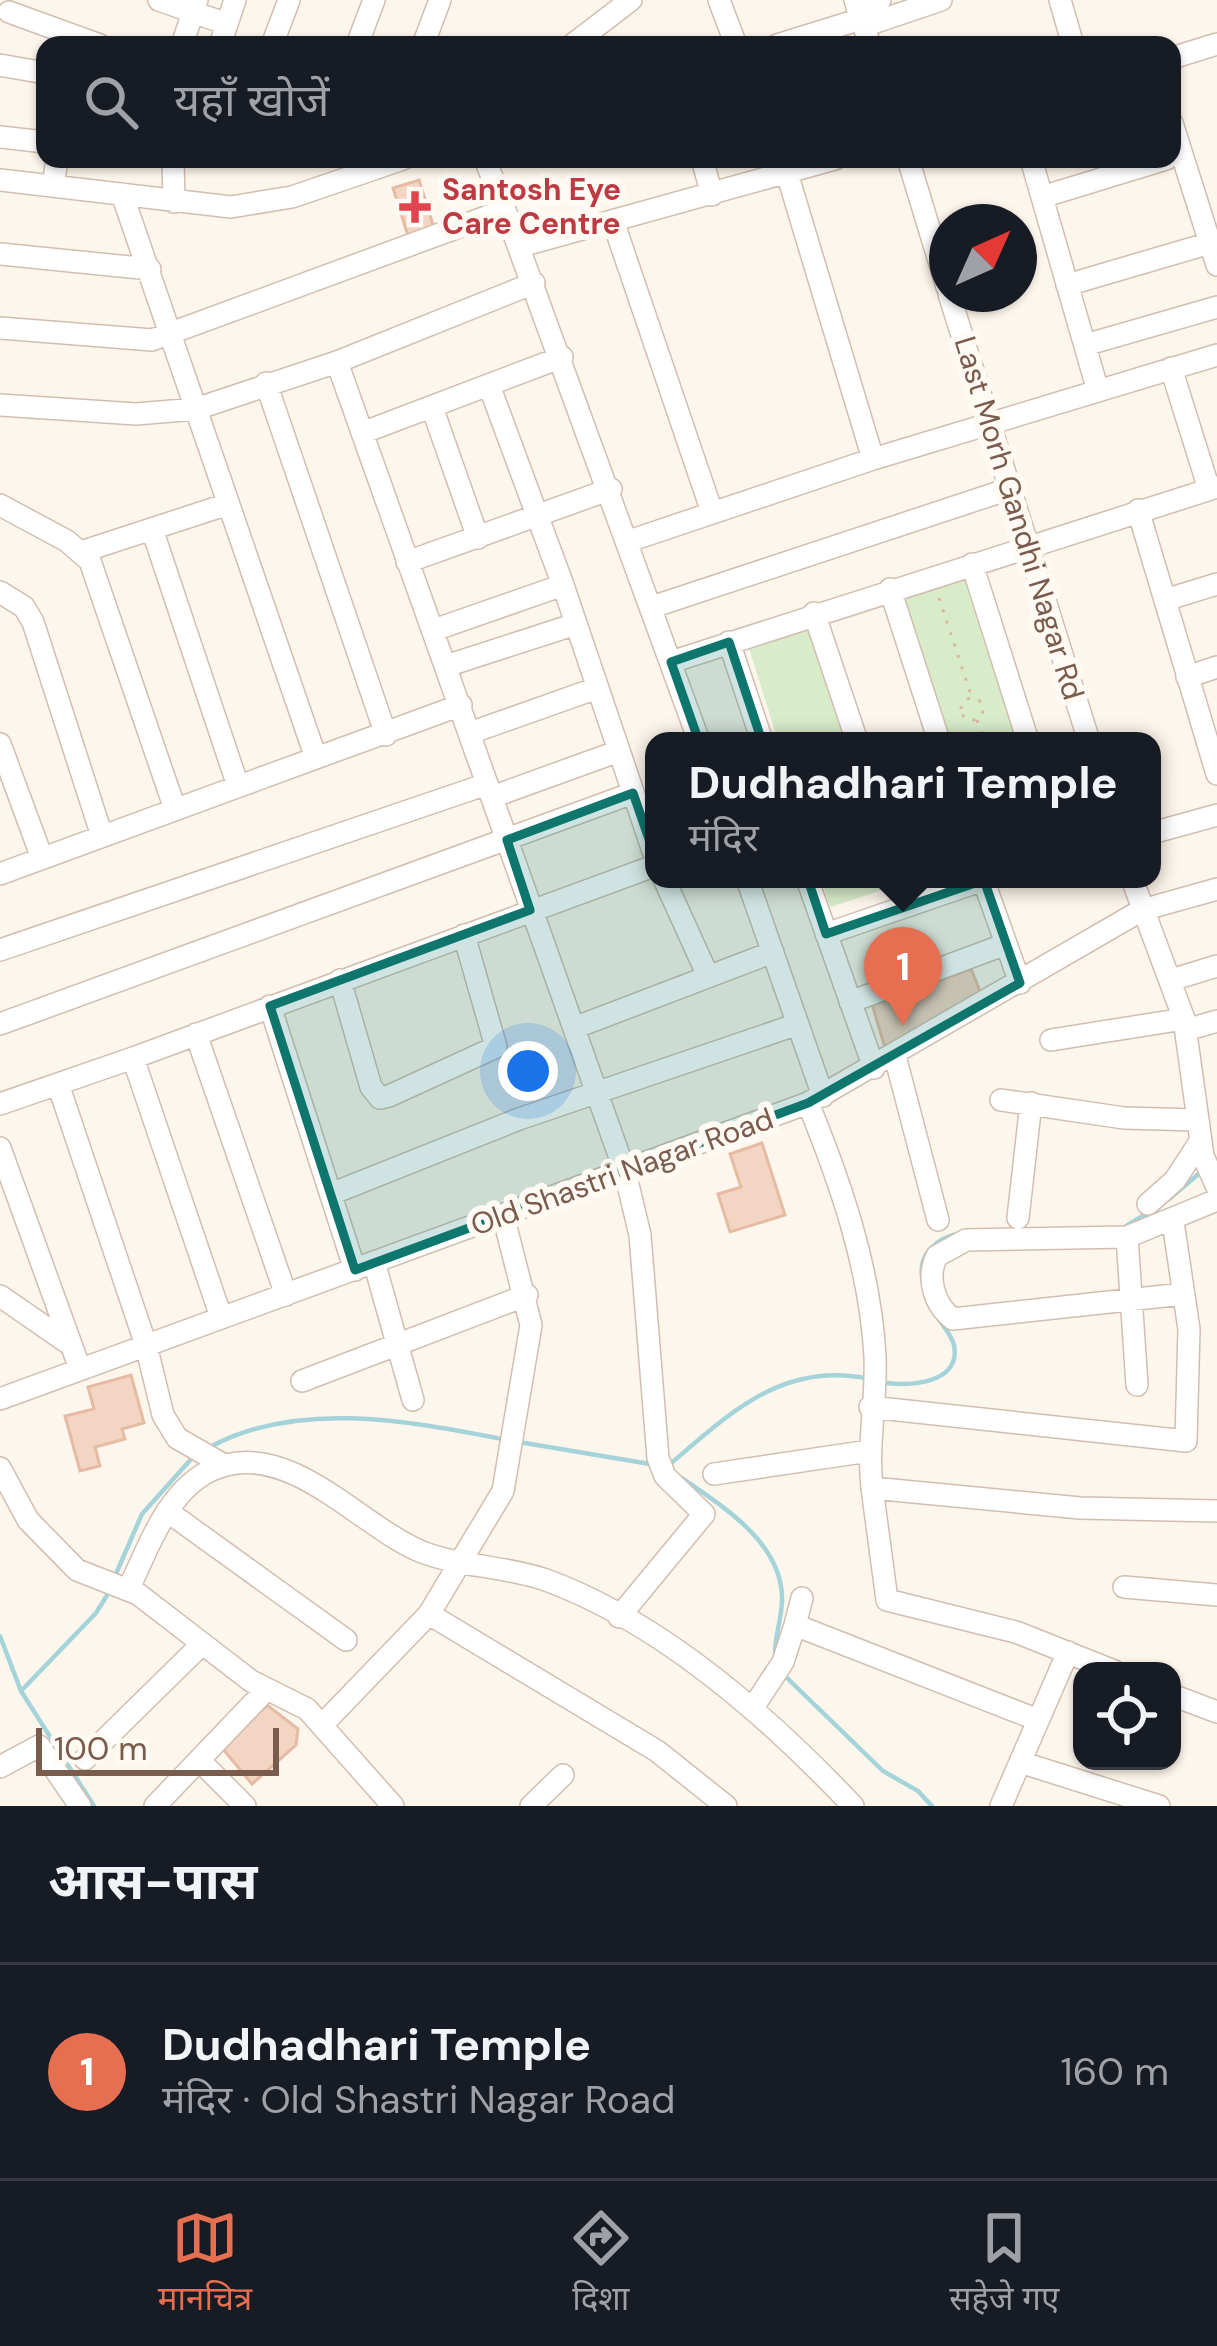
<!DOCTYPE html>
<html lang="hi">
<meta charset="utf-8">
<style>
:root{--surface:#171b24;--page:#242831;--text:#f1f3f6;--muted:#9ea1a6;--line:#363941;--accent:#e76f51}
body{margin:0;font-family:"DM Sans","Noto Sans Devanagari",sans-serif;background:var(--page);color:var(--text)}
.controls{position:absolute;right:36px;bottom:36px;display:grid;overflow:hidden;border-radius:24px;box-shadow:0 3px 9px #0004}
.controls button{width:108px;height:108px;display:grid;place-items:center;padding:0;border:0;border-bottom:3px solid var(--line);background:var(--surface);color:var(--text);font:60px sans-serif}
.compass{position:absolute;left:929px;top:204px;width:108px;height:108px;border-radius:50%;background:var(--surface);box-shadow:0 3px 9px #0004;rotate:45deg}
.scale{position:absolute;left:36px;bottom:30px;width:243px;box-sizing:border-box;padding-left:12px;border:6px solid #7a5c4d;border-top:0;font-size:33px;line-height:42px;white-space:nowrap;color:#7a5c4d;-webkit-text-stroke:9px #fffaf3;paint-order:stroke}
.you{position:absolute;left:528px;top:1071px;width:42px;height:42px;margin:-30px;border:9px solid #fff;border-radius:50%;background:#1a73e8;box-shadow:0 0 0 18px #1a73e833}
.badge{display:grid;place-items:center;width:78px;height:78px;border-radius:50%;background:var(--accent);color:#fff;font-size:39px;font-weight:700}
.pin{position:absolute;translate:-50% -99px;filter:drop-shadow(0 3px 6px #0008)}
.pin::after{content:'';position:absolute;top:63px;width:42px;height:36px;background:inherit;clip-path:polygon(0 0,100% 0,50% 100%)}
.popup{position:absolute;left:645px;top:732px;width:516px;height:156px;box-sizing:border-box;display:grid;place-content:center;border-radius:24px;background:var(--surface);filter:drop-shadow(0 3px 9px #0005);font-size:39px;white-space:nowrap;color:var(--muted)}
.popup b{font-size:45px;color:var(--text)}
.popup::after{content:'';position:absolute;left:50%;top:100%;margin-left:-24px;border:24px solid transparent;border-top-color:var(--surface)}
.list{margin:0;padding:0;list-style:none}
h2{display:flex;justify-content:space-between;align-items:center;height:156px;margin:0;padding:0 48px;font-size:51px}
h2 small{font-size:39px;font-weight:400;color:var(--muted)}
.list li{display:grid;grid-template-columns:78px 1fr auto;gap:36px;align-items:center;box-sizing:border-box;height:216px;padding:0 48px;border-top:3px solid var(--line)}
.list b{display:block;font-size:45px;white-space:nowrap}
.list p{margin:0;font-size:39px;white-space:nowrap;color:var(--muted)}
.list em{font-size:39px;font-style:normal;color:var(--muted)}
.icon{flex:none;width:66px;height:66px;fill:none;stroke:currentColor;stroke-width:2;stroke-linecap:round;stroke-linejoin:round}
.map{position:relative;flex:none;width:1217px;height:1806px;overflow:hidden}
.search{position:absolute;background:var(--surface);box-shadow:0 3px 9px #0004;left:36px;right:36px;top:36px;height:132px;display:flex;align-items:center;gap:30px;box-sizing:border-box;padding:0 42px;border-radius:24px;color:var(--muted);font-size:45px}
.sheet{height:372px;background:var(--surface)}
nav{display:flex;justify-content:space-around;align-items:center;box-sizing:border-box;height:168px;border-top:3px solid var(--line);background:var(--surface);font-size:33px;color:var(--muted)}
nav a{display:grid;justify-items:center;gap:6px}
nav .on{color:var(--accent)}
.map>svg:first-child{display:block}
.green{fill:#d8ecc9}
.lines{fill:none;stroke-linecap:round;stroke-linejoin:round}
.stream{stroke:#a5d3da;stroke-width:4.5}
.building{fill:#f3d5c3;stroke:#e6bba3;stroke-width:3}
.minor-casing{stroke:#d1beb0;stroke-width:24}
.path{stroke:#d9b8a5;stroke-width:3;stroke-dasharray:3 9;stroke-linecap:butt}
.minor{stroke:#fff;stroke-width:21}
.marked{fill:#0f766e;fill-opacity:0.2;stroke:#0f766e;stroke-width:9;stroke-linejoin:round}
.health-dot{fill:#e0444e;stroke:#fffaf3;stroke-width:4.5}
.labels{text-anchor:middle;stroke-width:12;stroke-linejoin:round;paint-order:stroke}
.health-label{font-size:30px;font-weight:bold;fill:#be3a42;stroke:#fffaf3;text-anchor:start}
.street-label{font-size:30px;fill:#7a5c4d;stroke:#fffaf3}
</style>
<div class="map">
<svg width="1217" height="1806" viewBox="0 0 1217 1806">
<rect width="100%" height="100%" fill="#fdf6ec"/>
<path class="green" d="M 966,573 L 1023,741 L 949,741 L 899,596 Z
M 807,627 L 846,741 L 778,741 L 748,645 Z
M 821,879 L 892,879 L 895,886 L 830,907 Z"/>
<g class="lines">
<path class="stream" d="M 1169,1199 L 1201,1172
M 1123,1228 L 1149,1212
M 923,1282 C 916,1255 937,1237 962,1233
M 881,1382 C 905,1387 962,1385 954,1345 C 951,1332 935,1317 929,1304
M 519,1442 L 650,1464
M 208,1448 C 297,1399 408,1421 502,1439
M 669,1465 C 729,1414 783,1360 870,1379
M 682,1478 C 722,1506 781,1542 782,1597 C 783,1618 772,1642 776,1661
M 115,1576 L 142,1514 L 193,1457
M 0,1636 L 21,1691 L 94,1806
M 785,1676 L 883,1771 L 918,1791 L 932,1806
M 21,1691 L 96,1613 L 109,1592"/>
</g>
<path class="building" d="M 419,180 L 435,231 L 409,239 L 393,188 Z
M 971,969 L 982,996 L 885,1048 L 872,1004 Z
M 762,1143 L 785,1215 L 730,1232 L 718,1194 L 741,1187 L 730,1154 Z
M 131,1375 L 144,1423 L 122,1429 L 125,1439 L 95,1447 L 100,1466 L 80,1471 L 65,1416 L 94,1409 L 88,1387 Z
M 267,1705 L 298,1729 L 296,1745 L 252,1784 L 223,1749 Z"/>
<g class="lines">
<defs>
<path id="minor" d="M 159,0 L 227,24
M 719,0 L 736,45
M 855,0 L 870,45
M 1060,0 L 1073,45
M 857,8 L 880,0
M 9,12 L 100,45
M 864,26 L 941,0
M 182,45 L 197,0
M 220,45 L 235,0
M 272,45 L 289,0
M 357,45 L 374,0
M 423,45 L 440,0
M 572,45 L 631,0
M 777,45 L 861,19
M 1172,58 L 1217,44
M 0,65 L 45,73
M 1172,123 L 1217,265
M 0,137 L 45,142
M 173,159 L 174,202
M 485,159 L 505,210
M 702,159 L 712,195
M 908,159 L 947,287
M 1031,159 L 1098,391
M 787,173 L 873,459
M 0,180 L 231,207 L 292,197 L 403,159
M 53,186 L 57,159
M 1042,197 L 1166,159
M 614,224 L 712,512
M 521,246 L 835,159
M 0,254 L 150,269
M 1067,285 L 1210,243
M 949,294 L 1089,741
M 0,328 L 152,340 L 505,210 L 699,741
M 1085,345 L 1217,307
M 337,362 L 625,1172 L 640,1235 L 658,1458 L 665,1476 L 704,1514 L 619,1617
M 1171,368 L 1209,489
M 266,383 L 386,735
M 0,405 L 136,414 L 196,409 L 337,362 L 534,283
M 433,410 L 478,538
M 362,433 L 562,357
M 0,505 L 67,541 L 90,561 L 175,809
M 1138,510 L 1217,774
M 152,529 L 238,786
M 629,541 L 873,459 L 1217,355
M 81,552 L 228,504
M 407,562 L 611,489
M 972,564 L 1028,741
M 563,585 L 654,854
M 890,589 L 939,741
M 0,592 L 24,607 L 33,622 L 102,836
M 1165,600 L 1217,584
M 652,607 L 1009,489
M 814,613 L 857,741
M 434,630 L 563,585 L 490,388
M 729,642 L 762,741
M 671,662 L 1217,487
M 446,666 L 576,624
M 1187,677 L 1217,667
M 470,733 L 597,688
M 0,744 L 42,858
M 316,758 L 461,705
M 492,797 L 619,751
M 1152,833 L 1217,815
M 0,874 L 316,758 L 122,194
M 664,879 L 708,976
M 747,879 L 823,1096
M 807,879 L 874,1068
M 902,879 L 911,905
M 983,879 L 1020,983
M 1132,879 L 1184,1019 L 1203,1156 L 1217,1187
M 826,934 L 986,879
M 0,950 L 487,784
M 340,980 L 371,1087 L 380,1098 L 389,1096 L 496,1047 L 464,935
M 1171,980 L 1217,966
M 850,1002 L 1006,944
M 270,1006 L 355,1270
M 0,1024 L 633,793
M 574,1028 L 773,952
M 1186,1030 L 1217,1021
M 196,1034 L 286,1295
M 1051,1040 L 1184,1019
M 895,1056 L 938,1220
M 133,1058 L 654,866
M 58,1084 L 146,1345 L 163,1415 L 177,1438 L 224,1465
M 1001,1100 L 1124,1118 L 1198,1120
M 808,1103 C 841,1184 870,1268 875,1356 C 877,1401 867,1443 872,1488
M 0,1104 L 133,1058 L 221,1317
M 0,1148 L 80,1369
M 331,1194 L 519,1119 L 798,1024
M 1148,1204 L 1175,1180 L 1201,1140
M 1018,1218 L 1031,1103
M 1127,1237 L 1137,1385
M 374,1262 L 413,1400
M 1183,1294 L 953,1319 C 934,1305 926,1277 937,1256 L 966,1240 L 1127,1237 L 1217,1200
M 0,1296 L 71,1345
M 302,1381 L 527,1295
M 0,1399 L 808,1103 L 1142,910 L 1217,889
M 870,1407 L 1186,1441 L 1189,1329 L 1173,1222
M 0,1468 L 28,1520 L 77,1570 L 138,1594 L 251,1681 L 307,1709 L 393,1806
M 714,1474 L 869,1451
M 167,1511 L 346,1640
M 1124,1587 L 1217,1595
M 128,1590 C 150,1545 171,1478 226,1465 C 296,1447 363,1528 422,1552 C 461,1567 506,1566 546,1580 C 663,1623 769,1717 853,1806
M 429,1614 L 657,1751 L 726,1806
M 795,1625 L 802,1598
M 1114,1671 L 1016,1632 L 887,1600 L 872,1488 L 1080,1508 L 1217,1511
M 1172,1695 L 1217,1712
M 752,1709 L 783,1662 L 795,1625 L 1038,1720
M 323,1724 L 429,1614 L 503,1491 L 531,1325 L 503,1215
M 85,1759 L 202,1644
M 1020,1762 L 1159,1806
M 0,1767 L 39,1746 L 80,1806
M 155,1806 L 199,1760
M 245,1806 L 199,1760 L 265,1691
M 531,1806 L 563,1775
M 1001,1806 L 1068,1652"/>
</defs>
<use href="#minor" class="minor-casing"/>
<path class="path" d="M 939,598 L 972,698
M961 709a11 11 0 1 1 22 0a11 11 0 1 1-22 0Z
M 977,720 L 984,741"/>
<use href="#minor" class="minor"/>
</g>
<path class="marked" d="M 729,642 L 826,934 L 984,880 L 1020,983 L 808,1103 L 355,1270 L 270,1006 L 530,910 L 507,840 L 633,793 L 658,865 L 734,841 L 671,662 Z"/>
<path class="health-dot" d="M409 189h12v12h12v12h-12v12h-12v-12h-12v-12h12z"/>
<g class="labels">
<g class="health-label">
<text x="442" y="200">Santosh Eye<tspan x="442" dy="34">Care Centre</tspan></text>
</g>
<g class="street-label">
<text transform="translate(1019 518) rotate(73)" y="10">Last Morh Gandhi Nagar Rd</text>
<text transform="translate(622 1172) rotate(-20)" y="10">Old Shastri Nagar Road</text>
</g>
</g>
</svg>
<div class="controls">
<button><svg class="icon" aria-label="locate" viewBox="0 0 24 24"><circle cx="12" cy="12" r="6"/><path d="M12 2v4M12 18v4M2 12h4M18 12h4"/></svg></button>
</div>
<svg class="compass" viewBox="-18 -18 36 36"><path d="M0-13l5 13h-10z" fill="#e53935"/><path d="M0 13l5-13h-10z" fill="#9ea1a6"/></svg>
<div class="scale">100 m</div>
<div class="you"></div>
<div class="pin badge" style="left:903px;top:1026px">1</div>
<div class="popup"><b>Dudhadhari Temple</b>मंदिर</div>
<div class="search"><svg class="icon" aria-label="search" viewBox="0 0 24 24"><circle cx="10" cy="10" r="6"/><path d="M15 15l6 6"/></svg>यहाँ खोजें</div>
</div>
<section class="sheet">
<h2>आस-पास<small></small></h2>
<ul class="list">
<li><span class="badge">1</span><div><b>Dudhadhari Temple</b><p>मंदिर · Old Shastri Nagar Road</p></div><em>160 m</em></li>
</ul>
</section>
<nav>
<a class="on"><svg class="icon" aria-label="map" viewBox="0 0 24 24"><path d="M3 6l6-2 6 2 6-2v14l-6 2-6-2-6 2zM9 4v14M15 6v14"/></svg>मानचित्र</a>
<a><svg class="icon" aria-label="directions" viewBox="0 0 24 24"><path d="M12 3l9 9-9 9-9-9zM9 14v-3h6M13 9l2 2-2 2"/></svg>दिशा</a>
<a><svg class="icon" aria-label="saved" viewBox="0 0 24 24"><path d="M7 4h10v16l-5-4-5 4z"/></svg>सहेजे गए</a>
</nav>
